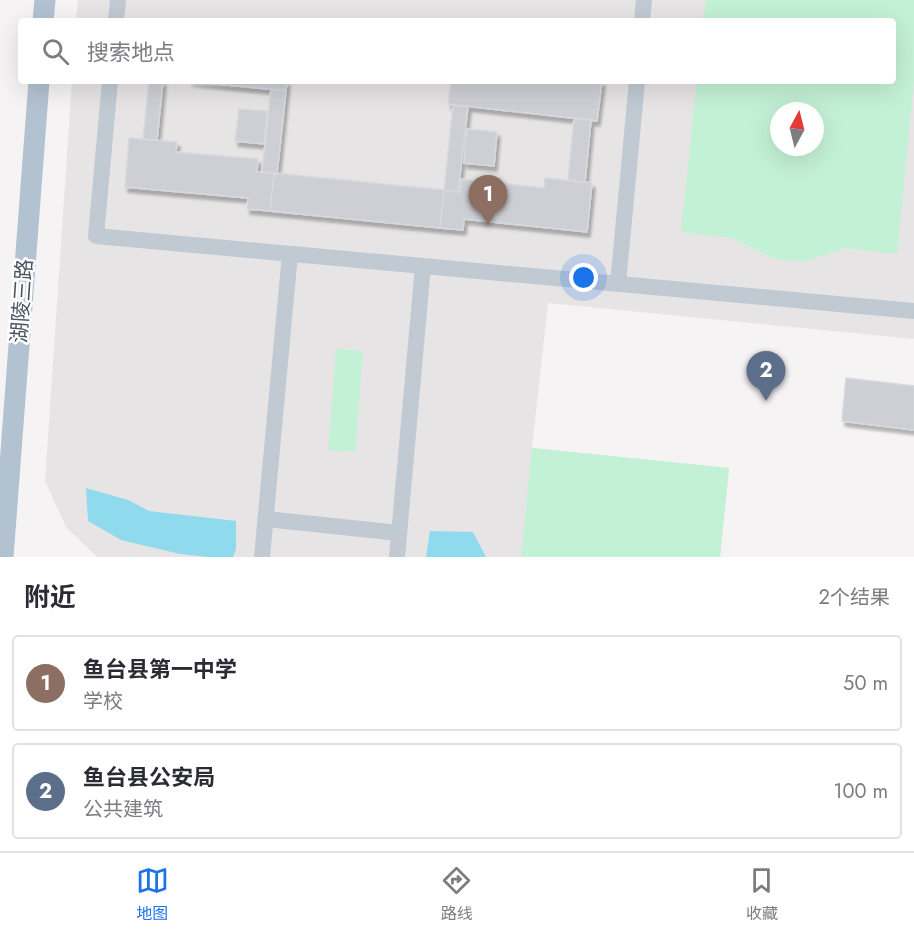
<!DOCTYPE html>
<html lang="zh">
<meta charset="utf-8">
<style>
:root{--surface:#fff;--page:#f2f2f3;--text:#2b2b33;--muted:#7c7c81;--line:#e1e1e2;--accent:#1a73e8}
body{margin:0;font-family:Jost,"Noto Sans SC",sans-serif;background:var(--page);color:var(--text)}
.compass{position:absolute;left:770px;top:102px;width:54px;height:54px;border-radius:50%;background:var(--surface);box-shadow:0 6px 24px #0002;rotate:7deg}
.you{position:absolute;left:584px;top:278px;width:21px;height:21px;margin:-15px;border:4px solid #fff;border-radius:50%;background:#1a73e8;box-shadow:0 0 0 9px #1a73e833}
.badge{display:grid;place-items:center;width:39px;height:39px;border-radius:50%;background:var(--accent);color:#fff;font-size:20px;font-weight:700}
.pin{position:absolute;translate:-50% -50px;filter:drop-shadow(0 2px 3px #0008)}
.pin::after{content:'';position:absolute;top:32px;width:21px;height:18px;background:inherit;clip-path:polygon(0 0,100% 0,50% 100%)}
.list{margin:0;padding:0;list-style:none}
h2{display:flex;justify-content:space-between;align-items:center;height:78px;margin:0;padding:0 24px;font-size:26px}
h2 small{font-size:20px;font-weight:400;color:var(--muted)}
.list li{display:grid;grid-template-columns:39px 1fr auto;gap:18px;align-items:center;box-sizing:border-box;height:96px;margin:0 12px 12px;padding:0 12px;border:2px solid var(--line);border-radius:6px}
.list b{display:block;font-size:22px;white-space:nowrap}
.list p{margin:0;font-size:20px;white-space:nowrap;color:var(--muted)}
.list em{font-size:20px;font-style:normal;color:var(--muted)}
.icon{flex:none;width:33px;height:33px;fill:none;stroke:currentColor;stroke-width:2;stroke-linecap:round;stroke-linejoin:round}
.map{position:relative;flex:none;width:914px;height:557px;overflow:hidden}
.search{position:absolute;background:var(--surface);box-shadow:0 6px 24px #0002;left:18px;right:18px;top:18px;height:66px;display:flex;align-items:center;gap:15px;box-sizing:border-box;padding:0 21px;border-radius:6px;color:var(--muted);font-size:22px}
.sheet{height:294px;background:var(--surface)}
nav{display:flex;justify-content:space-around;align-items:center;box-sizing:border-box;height:84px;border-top:2px solid var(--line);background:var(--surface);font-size:16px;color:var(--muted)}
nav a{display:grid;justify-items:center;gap:3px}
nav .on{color:var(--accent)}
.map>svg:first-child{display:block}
.education{fill:#e6e4e5;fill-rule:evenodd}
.green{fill:#c3f1d5;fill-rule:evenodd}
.water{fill:#90daee}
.building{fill:#cdcfd5;stroke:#d7d9de;stroke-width:1.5;filter:url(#shadow)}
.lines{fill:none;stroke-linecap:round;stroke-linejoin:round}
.minor{stroke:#c1cad2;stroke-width:16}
.major{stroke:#b3c2d1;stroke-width:21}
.labels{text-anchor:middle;stroke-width:5;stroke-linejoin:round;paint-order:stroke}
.street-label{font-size:21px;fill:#4a5661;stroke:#fff}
</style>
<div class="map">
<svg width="914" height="557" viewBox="0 0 914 557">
<defs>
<filter id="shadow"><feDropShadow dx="3" dy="5" stdDeviation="1.5" flood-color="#0004"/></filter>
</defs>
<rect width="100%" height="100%" fill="#f5f3f3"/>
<path class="education" d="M 78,0 L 914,0 L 914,339 L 548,303 L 532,448 L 729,468 L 720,557 L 97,557 L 66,527 L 45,481 L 72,81 L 893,81 L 893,21 L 76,21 ZM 779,111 L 815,111 L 815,147 L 779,147 Z"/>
<path class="green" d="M 706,0 L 914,0 L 914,79 L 897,254 L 846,248 L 801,262 L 772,258 L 732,238 L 681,232 L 697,81 L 893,81 L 893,21 L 703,21 ZM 779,111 L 815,111 L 815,147 L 779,147 Z
M 336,349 L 363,351 L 355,452 L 328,450 Z
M 532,448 L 729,468 L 720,557 L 521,557 Z"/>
<path class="water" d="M 86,488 L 128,500 L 149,511 L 236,521 L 236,549 L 233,557 L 207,557 L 180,554 L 121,540 L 88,521 Z
M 430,531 L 473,532 L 486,557 L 426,557 Z"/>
<path class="building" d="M 149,81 L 163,81 L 157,140 L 143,139 Z
M 189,81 L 287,81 L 286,91 Z
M 451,81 L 602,81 L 597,121 L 448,104 Z
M 271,89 L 286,91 L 277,174 L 262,172 Z
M 453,105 L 468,107 L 458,192 L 444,190 Z
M 239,109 L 267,111 L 264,144 L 235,141 Z
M 574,118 L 591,120 L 585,182 L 568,180 Z
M 467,129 L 497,132 L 494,166 L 464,163 Z
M 129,138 L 177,142 L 176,152 L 258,159 L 257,172 L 274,173 L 270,211 L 247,209 L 248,198 L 125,187 Z
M 274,173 L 444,190 L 440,228 L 270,211 Z
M 545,178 L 592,183 L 587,232 L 464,219 L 463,230 L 440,228 L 444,190 L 460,192 L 461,179 L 544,188 Z
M 846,378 L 914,386 L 914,430 L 842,421 Z"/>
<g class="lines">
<path class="minor" d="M 116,21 L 118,0
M 642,21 L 644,0
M 110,81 L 96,236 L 914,311
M 618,284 L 637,81
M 266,519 L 399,533
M 262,557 L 290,254
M 397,557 L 423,266"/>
<path class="major" d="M 43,21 L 45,0
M 3,557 L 39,81"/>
</g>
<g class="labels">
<g class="street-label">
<text transform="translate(22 301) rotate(-86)" y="7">湖陵三路</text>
</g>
</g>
</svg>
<svg class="compass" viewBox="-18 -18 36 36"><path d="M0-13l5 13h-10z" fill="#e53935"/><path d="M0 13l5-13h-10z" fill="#7c7c81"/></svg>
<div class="you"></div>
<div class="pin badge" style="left:488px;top:225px;background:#8d6e63">1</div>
<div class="pin badge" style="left:766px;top:401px;background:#5c6f8a">2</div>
<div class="search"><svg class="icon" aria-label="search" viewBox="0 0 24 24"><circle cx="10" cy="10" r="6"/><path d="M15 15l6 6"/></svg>搜索地点</div>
</div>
<section class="sheet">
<h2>附近<small>2个结果</small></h2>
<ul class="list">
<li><span class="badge" style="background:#8d6e63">1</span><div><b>鱼台县第一中学</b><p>学校</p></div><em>50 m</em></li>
<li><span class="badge" style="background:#5c6f8a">2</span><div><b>鱼台县公安局</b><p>公共建筑</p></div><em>100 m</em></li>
</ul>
</section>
<nav>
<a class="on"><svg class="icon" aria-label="map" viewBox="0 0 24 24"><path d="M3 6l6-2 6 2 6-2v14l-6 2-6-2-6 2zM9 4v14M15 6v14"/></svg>地图</a>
<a><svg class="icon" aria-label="directions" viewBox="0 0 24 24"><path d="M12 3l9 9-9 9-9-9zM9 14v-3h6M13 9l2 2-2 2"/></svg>路线</a>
<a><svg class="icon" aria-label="saved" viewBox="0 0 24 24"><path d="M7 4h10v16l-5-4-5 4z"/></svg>收藏</a>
</nav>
